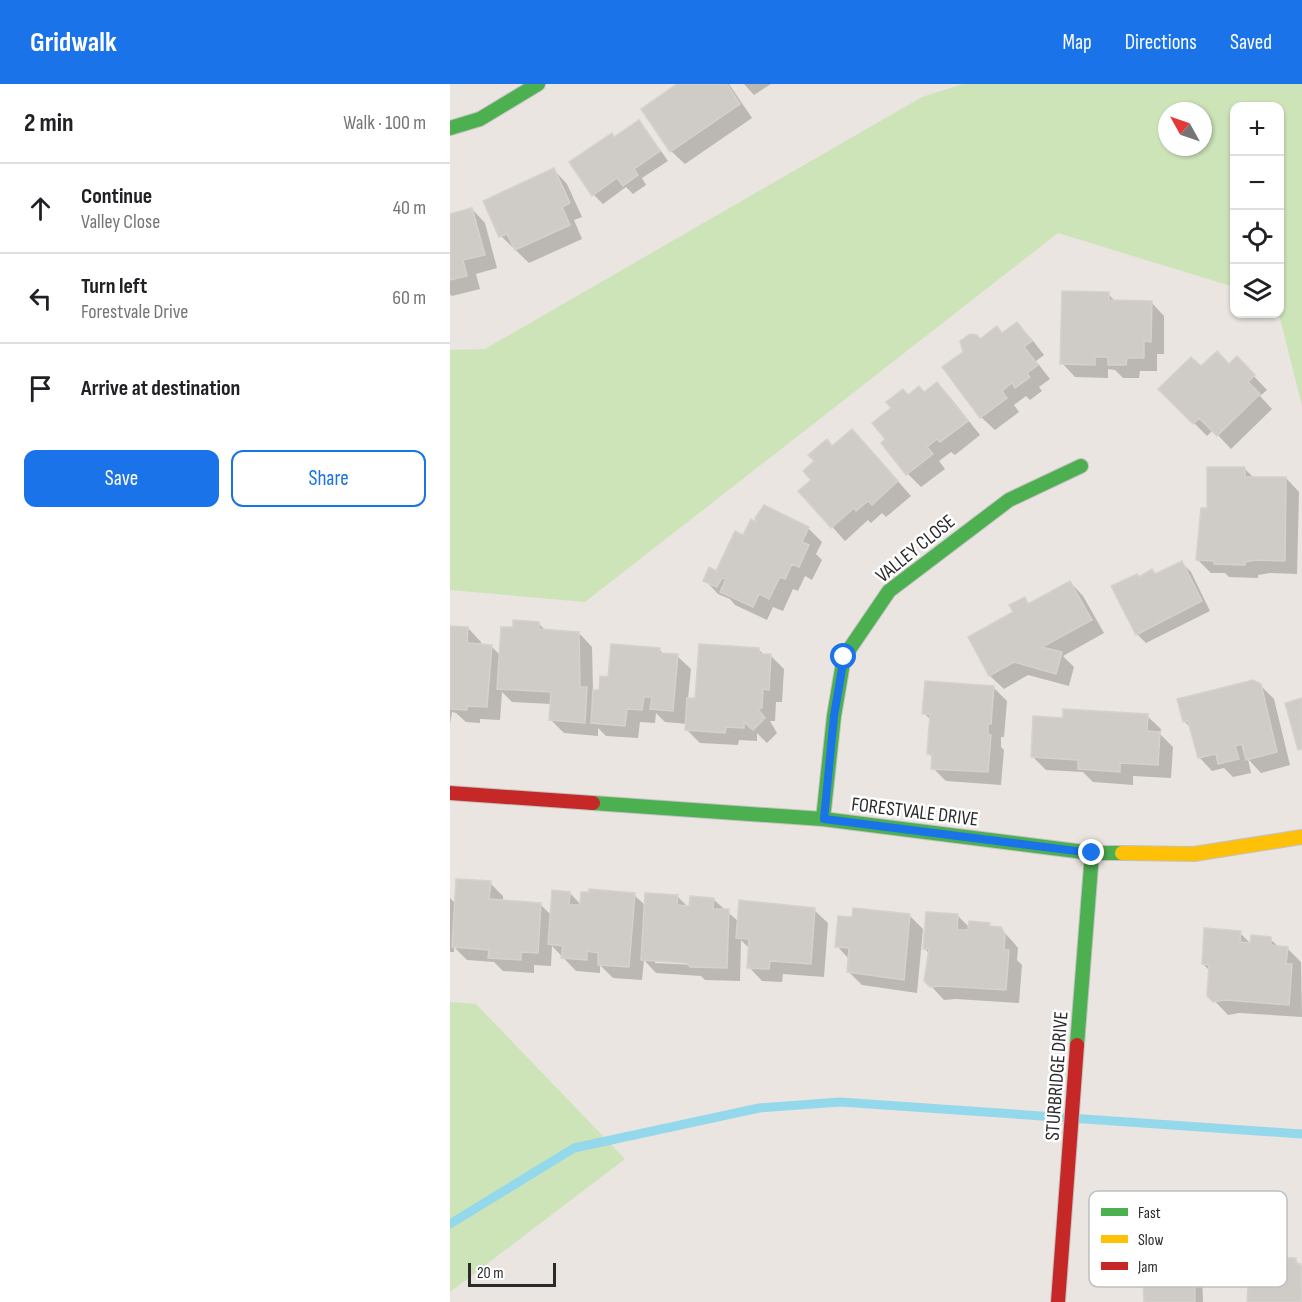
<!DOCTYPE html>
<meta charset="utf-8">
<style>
:root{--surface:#fff;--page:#f2f2f2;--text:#202124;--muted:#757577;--line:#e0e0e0;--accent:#1a73e8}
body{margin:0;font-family:"Sofia Sans Condensed",sans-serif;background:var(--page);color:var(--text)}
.controls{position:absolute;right:18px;top:18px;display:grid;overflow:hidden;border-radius:12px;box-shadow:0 2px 4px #0004}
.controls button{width:54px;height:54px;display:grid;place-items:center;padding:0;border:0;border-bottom:2px solid var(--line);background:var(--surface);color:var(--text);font:30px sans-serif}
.compass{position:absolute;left:708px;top:18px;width:54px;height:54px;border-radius:50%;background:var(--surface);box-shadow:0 2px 4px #0004;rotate:310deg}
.scale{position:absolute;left:18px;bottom:15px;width:88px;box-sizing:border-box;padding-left:6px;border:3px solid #2b2b2b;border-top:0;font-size:16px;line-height:21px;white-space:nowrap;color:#2b2b2b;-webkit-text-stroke:4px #fff;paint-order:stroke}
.stop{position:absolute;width:18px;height:18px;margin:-14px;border:4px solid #1a73e8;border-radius:50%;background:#fff}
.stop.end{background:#1a73e8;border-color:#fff;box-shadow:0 2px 6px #0008}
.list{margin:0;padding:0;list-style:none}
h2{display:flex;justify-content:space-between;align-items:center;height:78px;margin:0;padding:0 24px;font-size:26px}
h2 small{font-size:20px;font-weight:400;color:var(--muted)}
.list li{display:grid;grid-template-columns:39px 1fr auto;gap:18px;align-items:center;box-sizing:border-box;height:90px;padding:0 24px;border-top:2px solid var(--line)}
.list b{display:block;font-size:22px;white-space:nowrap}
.list p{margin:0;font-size:20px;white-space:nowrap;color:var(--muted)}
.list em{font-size:20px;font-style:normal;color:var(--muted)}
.actions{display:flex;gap:12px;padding:18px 24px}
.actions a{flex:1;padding:14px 0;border:2px solid var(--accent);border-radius:12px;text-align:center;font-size:21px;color:var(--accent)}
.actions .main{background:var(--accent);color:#fff}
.icon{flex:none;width:33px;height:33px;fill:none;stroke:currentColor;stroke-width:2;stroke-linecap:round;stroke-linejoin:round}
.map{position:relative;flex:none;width:852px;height:1218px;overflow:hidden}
header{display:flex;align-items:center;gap:36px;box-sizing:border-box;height:84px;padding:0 30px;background:var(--accent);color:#fff}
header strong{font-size:28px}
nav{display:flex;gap:33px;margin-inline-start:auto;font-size:21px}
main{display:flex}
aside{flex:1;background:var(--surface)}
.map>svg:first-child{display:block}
.green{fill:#cde4b9;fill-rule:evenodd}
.shadow{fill:#0003;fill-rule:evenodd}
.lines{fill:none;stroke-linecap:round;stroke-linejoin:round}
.stream{stroke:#94d8eb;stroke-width:9}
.building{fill:#cfcbc7;stroke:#d5d1cd;stroke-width:1.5}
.fast-casing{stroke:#c3c2c1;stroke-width:16}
.slow-casing{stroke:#c3c2c1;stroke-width:16}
.jam-casing{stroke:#c3c2c1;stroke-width:16}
.fast{stroke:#4caf50;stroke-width:14}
.slow{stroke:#ffc107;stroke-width:14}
.jam{stroke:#c62828;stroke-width:14}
.route{stroke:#1a73e8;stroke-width:8}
.labels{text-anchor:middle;stroke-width:5;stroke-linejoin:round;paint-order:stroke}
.street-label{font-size:20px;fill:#2b2b2b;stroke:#fff}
.key{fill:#fff;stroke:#bfbfbf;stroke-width:1.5}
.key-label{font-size:16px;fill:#2b2b2b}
</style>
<header>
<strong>Gridwalk</strong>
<nav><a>Map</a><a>Directions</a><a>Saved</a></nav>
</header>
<main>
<aside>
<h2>2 min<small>Walk · 100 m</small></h2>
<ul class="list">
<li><svg class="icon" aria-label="ahead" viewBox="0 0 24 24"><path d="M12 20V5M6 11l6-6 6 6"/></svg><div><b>Continue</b><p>Valley Close</p></div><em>40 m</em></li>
<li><svg class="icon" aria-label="left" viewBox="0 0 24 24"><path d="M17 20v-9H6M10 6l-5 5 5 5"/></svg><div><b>Turn left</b><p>Forestvale Drive</p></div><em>60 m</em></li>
<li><svg class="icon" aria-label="arrive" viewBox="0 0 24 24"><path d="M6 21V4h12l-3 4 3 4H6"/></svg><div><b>Arrive at destination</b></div></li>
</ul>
<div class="actions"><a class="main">Save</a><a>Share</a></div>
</aside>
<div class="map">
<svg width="852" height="1218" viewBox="0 0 852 1218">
<rect width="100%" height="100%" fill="#eae5e0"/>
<path class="green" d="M 513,0 L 852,0 L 852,322 L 829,230 L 830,22 L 784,22 L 784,203 L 608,149 L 135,518 L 0,506 L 0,266 L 35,265 L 472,13 ZM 717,27 L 753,27 L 753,63 L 717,63 Z
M 0,918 L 26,920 L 175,1075 L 0,1208 Z"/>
<path class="shadow" d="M 230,0 L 279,0 L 302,34 L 235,80 L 221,67 Z
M 294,0 L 321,0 L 304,11 Z
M 188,38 L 197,47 L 218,77 L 192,94 L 196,101 L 183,110 L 176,103 L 153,120 L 144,111 L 165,55 Z
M 104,86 L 117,100 L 132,133 L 124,136 L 132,155 L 79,179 L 51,152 L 35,117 Z
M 22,125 L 35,139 L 47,184 L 26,190 L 30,205 L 2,212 L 0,210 L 0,131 Z
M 658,210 L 666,218 L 701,218 L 714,232 L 714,270 L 707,270 L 707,287 L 690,287 L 689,294 L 673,294 L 665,286 L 658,285 L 658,294 L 625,293 L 612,279 Z
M 567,240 L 580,253 L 594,271 L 586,277 L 600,295 L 589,303 L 592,307 L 580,316 L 576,312 L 564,321 L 569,328 L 545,346 L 531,333 L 530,256 L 553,250 Z
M 779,282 L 800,288 L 817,306 L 810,312 L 822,325 L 781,365 L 763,346 L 757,352 L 710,305 L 751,284 Z
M 487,300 L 500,313 L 530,351 L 505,371 L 501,368 L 489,377 L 495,385 L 471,403 L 458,390 L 433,359 L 459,313 L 475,310 Z
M 415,360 L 461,412 L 436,433 L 432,429 L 421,439 L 418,436 L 395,457 L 350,407 L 363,396 L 383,364 Z
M 794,384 L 804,394 L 836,394 L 849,408 L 847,490 L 820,489 L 808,491 L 808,494 L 779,493 L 775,489 L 761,489 L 748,476 L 759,425 Z
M 308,441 L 358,444 L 372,458 L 366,470 L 372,476 L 362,496 L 355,492 L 348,507 L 343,505 L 333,527 L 323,523 L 317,536 L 285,521 L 280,515 L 268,510 L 255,496 L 267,489 L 294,453 Z
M 732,479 L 741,488 L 760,527 L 696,559 L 687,550 L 690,494 L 706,491 Z
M 620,498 L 633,512 L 654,549 L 613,572 L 624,583 L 619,602 L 578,591 L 554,605 L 540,592 L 520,554 L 565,529 L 574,515 L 580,520 Z
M 88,539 L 96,547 L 129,549 L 142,563 L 143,607 L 150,607 L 159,594 L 209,565 L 214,571 L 227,572 L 241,585 L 238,615 L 246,616 L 309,566 L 314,571 L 321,572 L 334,585 L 332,618 L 326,618 L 325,637 L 320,637 L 327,649 L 317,659 L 307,649 L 307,657 L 289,656 L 288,661 L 250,659 L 236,645 L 237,640 L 215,638 L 206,629 L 205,639 L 190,638 L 188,654 L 156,652 L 148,644 L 148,652 L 114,649 L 101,636 L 101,620 L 62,618 L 52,608 L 50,636 L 30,635 L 30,639 L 16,638 L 6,629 L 2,628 L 0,640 L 0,543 L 18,544 L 31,558 L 31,561 L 41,562 L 50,571 L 65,545 Z
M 810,601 L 824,615 L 840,681 L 811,689 L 798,675 L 801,689 L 783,693 L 774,684 L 762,687 L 749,673 L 741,644 L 734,637 Z
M 543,603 L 557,617 L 554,653 L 551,653 L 551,663 L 554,666 L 551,701 L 496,697 L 483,684 L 483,674 L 478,669 L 481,636 L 474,629 Z
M 697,632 L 711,645 L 710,650 L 723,663 L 721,694 L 683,692 L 683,701 L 643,698 L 633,688 L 596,686 L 582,672 L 614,635 Z
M 40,799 L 53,812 L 53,817 L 90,820 L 101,831 L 120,809 L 131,821 L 184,811 L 196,822 L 227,812 L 238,823 L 263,815 L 289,838 L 364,826 L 378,839 L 374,893 L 333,890 L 332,898 L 312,897 L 299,883 L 300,865 L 291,856 L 290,897 L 255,896 L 251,892 L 206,889 L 194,876 L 192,896 L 163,894 L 150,881 L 150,889 L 126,887 L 102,862 L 101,882 L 84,881 L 84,889 L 53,887 L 44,878 L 17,876 L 4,863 L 4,868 L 0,868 L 0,814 L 6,820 ZM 205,876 L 245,878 L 245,881 L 205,879 Z
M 459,831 L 473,845 L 467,909 L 412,901 L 398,887 L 399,875 L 387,862 L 404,834 Z
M 508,832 L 520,844 L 539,840 L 543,844 L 551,845 L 564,859 L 568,864 L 567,876 L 572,881 L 569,919 L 506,915 L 494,916 L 481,902 L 480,870 L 474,864 Z
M 790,849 L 801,860 L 820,855 L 829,863 L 837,864 L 851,878 L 852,933 L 789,929 L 778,931 L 759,911 L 760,887 L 753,880 Z
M 749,1149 L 758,1159 L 759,1186 L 752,1186 L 753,1218 L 695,1218 L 705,1180 L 698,1172 Z
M 845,1176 L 852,1183 L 852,1218 L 799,1218 L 826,1184 Z"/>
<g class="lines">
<path class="stream" d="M 0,1140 L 124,1064 L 309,1024 L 390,1018 L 852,1050"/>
</g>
<path class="building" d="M 227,0 L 277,0 L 290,20 L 220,68 L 191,25 Z
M 189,36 L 210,67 L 184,85 L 188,91 L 173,102 L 167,94 L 142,112 L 119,78 L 162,49 L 164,53 Z
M 104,84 L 120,119 L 112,123 L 120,141 L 65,166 L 57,150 L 49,153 L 33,117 Z
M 22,124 L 35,171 L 13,176 L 17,192 L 0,196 L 0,130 Z
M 612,207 L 659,208 L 659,216 L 702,217 L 701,258 L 694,257 L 694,274 L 677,274 L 676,281 L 658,281 L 658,273 L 645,273 L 645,281 L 610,280 Z
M 567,238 L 582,257 L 574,263 L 588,281 L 577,289 L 580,293 L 565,304 L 562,299 L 552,307 L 557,314 L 530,334 L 492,283 L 513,268 L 510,257 L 520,250 L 527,251 L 530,255 L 547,242 L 552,249 Z
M 767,267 L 779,280 L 787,272 L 805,291 L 798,298 L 810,310 L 767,352 L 749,334 L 743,340 L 708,305 L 741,273 L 751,282 Z
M 487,298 L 518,337 L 490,358 L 487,355 L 477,363 L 483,370 L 456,391 L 431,359 L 435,355 L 422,339 L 441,324 L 436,318 L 453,305 L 458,311 L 469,302 L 474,308 Z
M 402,345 L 448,397 L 422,421 L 418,417 L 406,427 L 404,424 L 381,444 L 348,407 L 361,396 L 353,387 L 364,377 L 358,371 L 377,355 L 382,362 Z
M 757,383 L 795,383 L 795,393 L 836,393 L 835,477 L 806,476 L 795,478 L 795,481 L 764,480 L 764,477 L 746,476 L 751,424 L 757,424 Z
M 314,421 L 359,443 L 352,458 L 359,461 L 349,483 L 342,480 L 335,495 L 330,493 L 319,515 L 309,510 L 303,523 L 270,508 L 276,495 L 272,494 L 267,503 L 253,497 L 259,483 L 266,487 L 285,447 L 293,451 L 301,435 L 306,438 L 305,434 Z
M 732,477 L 752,517 L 686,551 L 661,502 L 687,490 L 689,493 L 702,485 L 705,490 Z
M 620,497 L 642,536 L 592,563 L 612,568 L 606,590 L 564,578 L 539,592 L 518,553 L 563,528 L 559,521 L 575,513 L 578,520 Z
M 63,536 L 89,538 L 89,545 L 129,548 L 130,603 L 137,603 L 135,639 L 99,636 L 101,608 L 47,605 L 51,543 L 63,543 Z
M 0,542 L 18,543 L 17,559 L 42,561 L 37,623 L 17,622 L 17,626 L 0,625 Z
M 161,560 L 210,564 L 209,569 L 228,570 L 223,627 L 200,625 L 202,613 L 194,613 L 192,626 L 177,625 L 175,642 L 141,639 L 143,606 L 149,606 L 150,592 L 158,593 Z
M 249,560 L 309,564 L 309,570 L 321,570 L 319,606 L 313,605 L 312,624 L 308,625 L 315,634 L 303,646 L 294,638 L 294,644 L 276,643 L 275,649 L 235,646 L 237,614 L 245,614 Z
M 803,596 L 811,600 L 827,668 L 796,676 L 792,660 L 785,662 L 789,675 L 768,680 L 766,670 L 748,674 L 738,637 L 733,638 L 727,615 Z
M 475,597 L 544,602 L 541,640 L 538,640 L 538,651 L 541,651 L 538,688 L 481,685 L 482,670 L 477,670 L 480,630 L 472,630 Z
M 852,614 L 852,665 L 848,666 L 835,619 Z
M 613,625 L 698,630 L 697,647 L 710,648 L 708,681 L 670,679 L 670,688 L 628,685 L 628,676 L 581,673 L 583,632 L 613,634 Z
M 6,795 L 41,797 L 39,815 L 91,819 L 88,869 L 71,868 L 71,876 L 38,874 L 39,866 L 2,863 Z
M 139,805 L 185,809 L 179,883 L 148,881 L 148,869 L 137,867 L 137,876 L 111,874 L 113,862 L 98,860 L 102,806 L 120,808 L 119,821 L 130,821 L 131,808 L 139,808 Z
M 195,809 L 228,811 L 227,821 L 239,822 L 240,812 L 264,814 L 263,825 L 279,825 L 277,884 L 240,883 L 237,879 L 191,876 Z
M 289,816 L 365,824 L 361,880 L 320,877 L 319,885 L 297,884 L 299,855 L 286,854 Z
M 403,824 L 460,830 L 454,896 L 397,888 L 399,864 L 385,863 L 388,832 L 402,833 Z
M 476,828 L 508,830 L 507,846 L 518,846 L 519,837 L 540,839 L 539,842 L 551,843 L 555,850 L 554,866 L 559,866 L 556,906 L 492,902 L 480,903 L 474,897 L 479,865 L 473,865 Z
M 754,844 L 791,847 L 790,858 L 800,859 L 801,851 L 821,853 L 821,861 L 838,863 L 836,880 L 842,880 L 839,921 L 775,916 L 763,918 L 757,912 L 759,881 L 752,880 Z
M 749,1148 L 750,1177 L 744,1178 L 745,1218 L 694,1218 L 693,1196 L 699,1195 L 699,1179 L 703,1178 L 702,1173 L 696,1173 L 695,1150 Z
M 830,1174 L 846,1174 L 846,1180 L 851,1180 L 852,1218 L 797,1218 L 798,1202 L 807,1202 L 808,1182 L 825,1183 L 825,1179 L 830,1179 Z"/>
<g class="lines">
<defs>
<path id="fast" d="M 0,44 L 30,35 L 88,0
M 143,719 L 373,735 L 642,769 L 672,769
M 373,735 L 384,632 L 394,573 L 439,507 L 559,416 L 631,382
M 627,961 L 642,769"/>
<path id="slow" d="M 672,769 L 744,770 L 852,753"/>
<path id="jam" d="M 0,709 L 143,719
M 608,1218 L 627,961"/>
</defs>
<use href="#fast" class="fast-casing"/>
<use href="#slow" class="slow-casing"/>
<use href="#jam" class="jam-casing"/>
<use href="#fast" class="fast"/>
<use href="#slow" class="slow"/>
<use href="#jam" class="jam"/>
</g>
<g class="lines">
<path class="route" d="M 394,573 L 384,632 L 374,735 L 642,769"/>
</g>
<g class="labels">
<g class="street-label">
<text transform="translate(465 464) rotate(-39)" y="7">VALLEY CLOSE</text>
<text transform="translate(465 727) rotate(7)" y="7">FORESTVALE DRIVE</text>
<text transform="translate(606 992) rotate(-86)" y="7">STURBRIDGE DRIVE</text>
</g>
</g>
<rect x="639" y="1107" width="198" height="96" rx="9" class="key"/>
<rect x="651" y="1124" width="27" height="8" fill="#4caf50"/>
<rect x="651" y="1151" width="27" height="8" fill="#ffc107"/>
<rect x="651" y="1178" width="27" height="8" fill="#c62828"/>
<g class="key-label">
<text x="688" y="1134">Fast</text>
<text x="688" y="1161">Slow</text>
<text x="688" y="1188">Jam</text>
</g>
</svg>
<div class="controls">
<button>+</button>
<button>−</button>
<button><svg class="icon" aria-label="locate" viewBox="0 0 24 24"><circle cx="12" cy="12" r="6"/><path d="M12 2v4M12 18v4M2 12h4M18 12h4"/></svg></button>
<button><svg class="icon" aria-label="layers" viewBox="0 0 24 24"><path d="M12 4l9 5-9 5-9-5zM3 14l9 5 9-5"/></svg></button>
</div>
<svg class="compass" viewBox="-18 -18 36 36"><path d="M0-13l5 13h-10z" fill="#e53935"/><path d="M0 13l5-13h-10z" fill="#757577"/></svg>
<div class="scale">20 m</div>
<div class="stop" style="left:394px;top:573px"></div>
<div class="stop end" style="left:642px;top:769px"></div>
</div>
</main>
